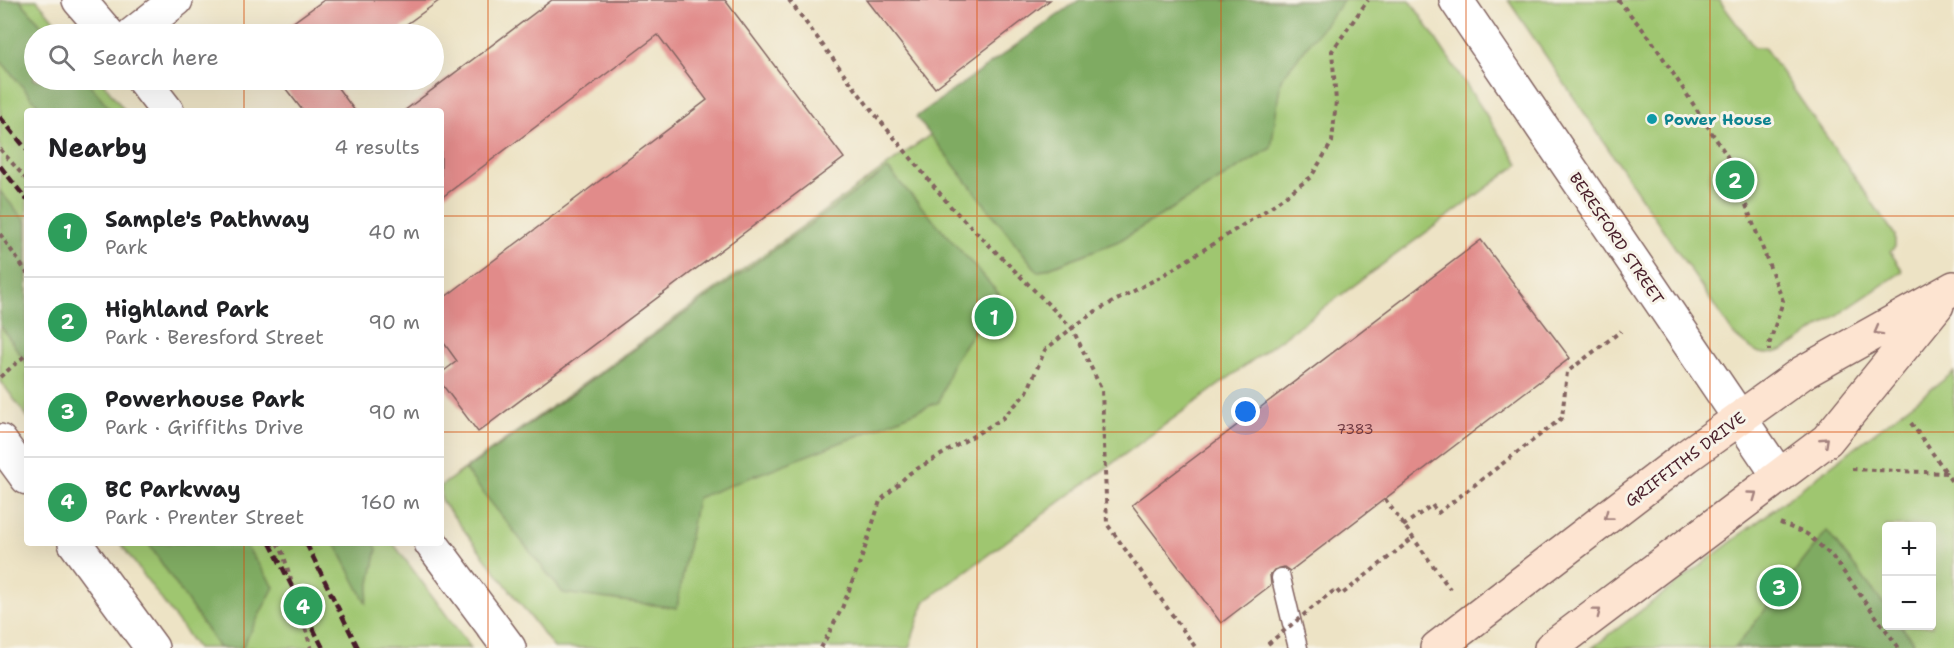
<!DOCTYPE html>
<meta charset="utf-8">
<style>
:root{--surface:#fff;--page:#f2f2f2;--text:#202124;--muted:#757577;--line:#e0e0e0;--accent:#c8321e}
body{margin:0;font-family:"Shantell Sans",sans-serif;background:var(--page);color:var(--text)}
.controls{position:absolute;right:18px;bottom:18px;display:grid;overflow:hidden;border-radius:6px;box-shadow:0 6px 24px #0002}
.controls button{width:54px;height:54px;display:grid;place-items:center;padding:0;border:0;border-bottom:2px solid var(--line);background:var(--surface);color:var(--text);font:30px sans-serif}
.you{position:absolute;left:1246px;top:412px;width:21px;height:21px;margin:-15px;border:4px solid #fff;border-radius:50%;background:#1a73e8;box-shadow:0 0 0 9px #1a73e833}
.badge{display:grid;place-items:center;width:39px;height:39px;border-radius:50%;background:var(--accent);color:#fff;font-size:20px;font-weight:700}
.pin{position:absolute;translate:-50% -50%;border:3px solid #fff;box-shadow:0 2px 6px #0006}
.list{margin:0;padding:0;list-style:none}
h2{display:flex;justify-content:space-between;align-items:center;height:78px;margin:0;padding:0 24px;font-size:26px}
h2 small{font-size:20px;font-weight:400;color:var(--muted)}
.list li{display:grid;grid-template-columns:39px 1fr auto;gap:18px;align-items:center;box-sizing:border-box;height:90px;padding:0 24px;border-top:2px solid var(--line)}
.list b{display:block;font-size:22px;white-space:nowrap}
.list p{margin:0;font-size:20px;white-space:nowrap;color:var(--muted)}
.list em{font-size:20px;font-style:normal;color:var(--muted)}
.icon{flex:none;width:33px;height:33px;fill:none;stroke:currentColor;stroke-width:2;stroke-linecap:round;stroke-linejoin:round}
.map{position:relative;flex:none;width:1954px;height:648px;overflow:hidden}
.search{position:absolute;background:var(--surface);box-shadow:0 6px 24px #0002;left:24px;top:24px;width:420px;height:66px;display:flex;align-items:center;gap:15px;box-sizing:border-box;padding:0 21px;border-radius:33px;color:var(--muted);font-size:22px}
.panel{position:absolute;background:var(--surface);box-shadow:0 6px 24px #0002;left:24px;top:108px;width:420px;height:438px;border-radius:6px}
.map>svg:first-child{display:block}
.green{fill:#9fc670;stroke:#74724e;stroke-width:1.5;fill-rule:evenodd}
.forest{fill:#7fab62;stroke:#646546;stroke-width:1.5}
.building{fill:#e18b8a}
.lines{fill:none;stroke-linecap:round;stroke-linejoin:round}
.service-casing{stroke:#836461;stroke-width:21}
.minor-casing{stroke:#836461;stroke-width:36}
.tertiary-casing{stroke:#836461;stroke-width:36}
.secondary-casing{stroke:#836461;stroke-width:36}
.path{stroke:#836461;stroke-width:4;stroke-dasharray:4.5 4.5;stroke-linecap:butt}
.service{stroke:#fff;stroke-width:18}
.minor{stroke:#fff;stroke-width:33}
.tertiary{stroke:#fff;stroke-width:33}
.secondary{stroke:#fde4d1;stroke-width:33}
.rail{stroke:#4a1f2b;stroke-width:4.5;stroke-dasharray:9 4.5;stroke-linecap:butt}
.path-bridge{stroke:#836461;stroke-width:4;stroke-dasharray:4.5 4.5;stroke-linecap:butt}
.oneway{stroke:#a4827e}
.grid{fill:none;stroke:#d8530f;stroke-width:1.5;stroke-opacity:0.55}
.culture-dot{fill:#0f9aa8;stroke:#f7f3e8;stroke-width:2}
.labels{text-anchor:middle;stroke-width:6;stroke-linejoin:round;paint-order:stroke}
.number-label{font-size:14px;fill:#703a43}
.culture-label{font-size:16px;font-weight:bold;fill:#0d838f;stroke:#f7f3e8;text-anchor:start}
.street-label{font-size:16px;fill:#4a1f2b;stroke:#f7f3e8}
</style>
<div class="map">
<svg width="1954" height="648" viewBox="0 0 1954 648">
<rect width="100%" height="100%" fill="#f7f3e8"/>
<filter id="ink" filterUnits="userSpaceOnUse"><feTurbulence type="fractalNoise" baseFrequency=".0167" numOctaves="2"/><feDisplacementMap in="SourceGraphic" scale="12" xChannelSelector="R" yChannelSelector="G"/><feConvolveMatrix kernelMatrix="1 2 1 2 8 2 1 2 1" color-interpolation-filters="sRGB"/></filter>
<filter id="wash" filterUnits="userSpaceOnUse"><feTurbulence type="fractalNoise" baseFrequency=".008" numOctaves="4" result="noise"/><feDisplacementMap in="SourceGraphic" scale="24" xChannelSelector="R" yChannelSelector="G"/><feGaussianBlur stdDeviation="1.35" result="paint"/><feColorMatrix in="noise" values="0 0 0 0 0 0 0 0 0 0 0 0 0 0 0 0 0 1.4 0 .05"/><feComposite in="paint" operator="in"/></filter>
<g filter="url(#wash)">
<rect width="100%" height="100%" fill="#ede3c5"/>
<path class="green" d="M 0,0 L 37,0 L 66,34 L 34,34 L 34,80 L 101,80 L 125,111 L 27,111 L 27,417 L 0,380 Z
M 1118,0 L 1410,0 L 1519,164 L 924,602 L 909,648 L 554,648 L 441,500 L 441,486 Z
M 1508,0 L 1719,0 L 1754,47 L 1764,47 L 1895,235 L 1895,247 L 1890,252 L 1903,271 L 1793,345 C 1763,360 1760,356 1734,335 Z
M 1954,372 L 1954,648 L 1592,648 ZM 1886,526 L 1932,526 L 1932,626 L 1886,626 Z
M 120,543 L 393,543 L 471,648 L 197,648 Z"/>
<path class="forest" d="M 0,0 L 20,0 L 49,34 L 34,34 L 34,80 L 86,80 L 112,111 L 43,111 L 0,60 Z
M 1079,0 L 1344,0 L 1281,79 L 1271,148 L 1119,241 L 1038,272 L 916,117 Z
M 888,169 L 999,294 L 953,362 L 939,402 L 860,435 L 697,498 L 677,608 L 563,593 L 465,470 Z
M 0,191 L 27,223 L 27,364 L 0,325 Z
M 1827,531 L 1886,607 L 1886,626 L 1901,626 L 1918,648 L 1735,648 Z
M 148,543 L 244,543 L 274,587 L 242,648 L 219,648 Z
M 335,543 L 374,543 L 377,549 L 366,603 Z"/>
<g id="blocks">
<path class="building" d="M 324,0 L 440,0 L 393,34 L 277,34 Z
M 552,0 L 725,0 L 844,158 L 478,432 L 441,383 L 441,373 L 457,361 L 441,339 L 441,300 L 707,100 L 658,35 L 441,198 L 441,111 L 404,111 Z
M 867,0 L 1050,0 L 935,88 Z
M 279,80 L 332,80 L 355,111 L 303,111 Z
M 1481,240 L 1570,358 L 1290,571 L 1284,567 L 1274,570 L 1270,575 L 1271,585 L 1221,623 L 1132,505 Z"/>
</g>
</g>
<g filter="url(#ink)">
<use href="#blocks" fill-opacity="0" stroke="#836461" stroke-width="1.5"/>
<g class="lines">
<defs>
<path id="service" d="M 1281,578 L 1298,648"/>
<path id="minor" d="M 79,0 L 108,34
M 133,34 L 176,0
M 143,80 L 167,111
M 431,543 L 509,648"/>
<path id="tertiary" d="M 1456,0 L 1779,476
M 0,441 L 27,478
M 75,543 L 152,648"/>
<path id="secondary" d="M 1437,648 L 1687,456 L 1802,373 L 1954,288
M 1551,648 L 1827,440 L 1937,305"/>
</defs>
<use href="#service" class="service-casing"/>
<use href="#minor" class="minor-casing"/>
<use href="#tertiary" class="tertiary-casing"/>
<use href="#secondary" class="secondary-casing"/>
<path class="path" d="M 789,0 L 869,107 L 951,207 L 1072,328 L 1102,390 L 1107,524 L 1196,648
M 1618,0 L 1650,38 L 1727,156 L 1783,301 L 1769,345 L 1769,351
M 0,149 L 27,180
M 0,234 L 27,273
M 0,377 L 27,354
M 1911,423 L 1946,472
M 1852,469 L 1946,473 L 1954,485
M 1385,499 L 1450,589
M 1780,523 L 1807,534 L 1832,556 L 1899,648
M 1403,526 L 1432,505 L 1438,513 L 1562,418 L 1567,372 L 1621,331
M 277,543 L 283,553 L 311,648
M 1323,599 L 1336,589 L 1341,595 L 1412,539
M 821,648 L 842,608 L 862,557 L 880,501 L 910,473 L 1002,419 L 1027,392 L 1045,350 L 1072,328 L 1096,311 L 1162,276 L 1265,211 L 1311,177 L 1332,142 L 1336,101 L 1332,51 L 1368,0"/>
<use href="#service" class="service"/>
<use href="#minor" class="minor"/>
<use href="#tertiary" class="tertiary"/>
<use href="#secondary" class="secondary"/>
<path class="rail" d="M 0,117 L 27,150
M 0,166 L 27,200
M 270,543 L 323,648
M 306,543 L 358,648"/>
<path class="path-bridge" d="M 1268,644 L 1323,599"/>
</g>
<defs><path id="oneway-chevron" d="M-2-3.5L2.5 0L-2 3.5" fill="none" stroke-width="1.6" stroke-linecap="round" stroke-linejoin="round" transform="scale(1.5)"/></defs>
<g class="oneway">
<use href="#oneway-chevron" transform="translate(1878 331) rotate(151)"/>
<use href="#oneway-chevron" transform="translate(1825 441) rotate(-43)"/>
<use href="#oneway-chevron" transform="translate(1753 495) rotate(-36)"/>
<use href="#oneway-chevron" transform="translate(1608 516) rotate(143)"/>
<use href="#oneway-chevron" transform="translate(1597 612) rotate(-37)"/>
</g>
</g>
<path class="grid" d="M 244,0 L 244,34M 488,0 L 488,648M 733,0 L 733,648M 977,0 L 977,648M 1221,0 L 1221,648M 1466,0 L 1466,648M 1710,0 L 1710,648M 244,80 L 244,111M 0,216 L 27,216M 441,216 L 1954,216M 0,432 L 27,432M 441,432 L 1954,432M 244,543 L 244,648"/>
<circle class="culture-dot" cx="1652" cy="119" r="6"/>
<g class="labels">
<g class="number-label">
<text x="1355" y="434">7383</text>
</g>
<g class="culture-label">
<text x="1664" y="125">Power House</text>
</g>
<g class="street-label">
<text transform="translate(1617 238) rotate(56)" y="6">BERESFORD STREET</text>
<text transform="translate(1685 459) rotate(-37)" y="6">GRIFFITHS DRIVE</text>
</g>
</g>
</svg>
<div class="controls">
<button>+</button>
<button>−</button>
</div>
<div class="you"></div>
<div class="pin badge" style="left:994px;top:317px;background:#2e9e5b">1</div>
<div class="pin badge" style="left:1735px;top:180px;background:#2e9e5b">2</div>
<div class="pin badge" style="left:1779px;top:587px;background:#2e9e5b">3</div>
<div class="pin badge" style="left:303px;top:606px;background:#2e9e5b">4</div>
<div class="search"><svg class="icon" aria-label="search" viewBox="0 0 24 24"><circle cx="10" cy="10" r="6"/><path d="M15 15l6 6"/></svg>Search here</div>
<section class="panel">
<h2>Nearby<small>4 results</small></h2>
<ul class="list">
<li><span class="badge" style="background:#2e9e5b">1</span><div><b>Sample's Pathway</b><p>Park</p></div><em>40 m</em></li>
<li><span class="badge" style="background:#2e9e5b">2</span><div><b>Highland Park</b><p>Park · Beresford Street</p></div><em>90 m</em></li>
<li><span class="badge" style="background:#2e9e5b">3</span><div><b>Powerhouse Park</b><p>Park · Griffiths Drive</p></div><em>90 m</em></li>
<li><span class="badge" style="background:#2e9e5b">4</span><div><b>BC Parkway</b><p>Park · Prenter Street</p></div><em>160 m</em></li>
</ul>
</section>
</div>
